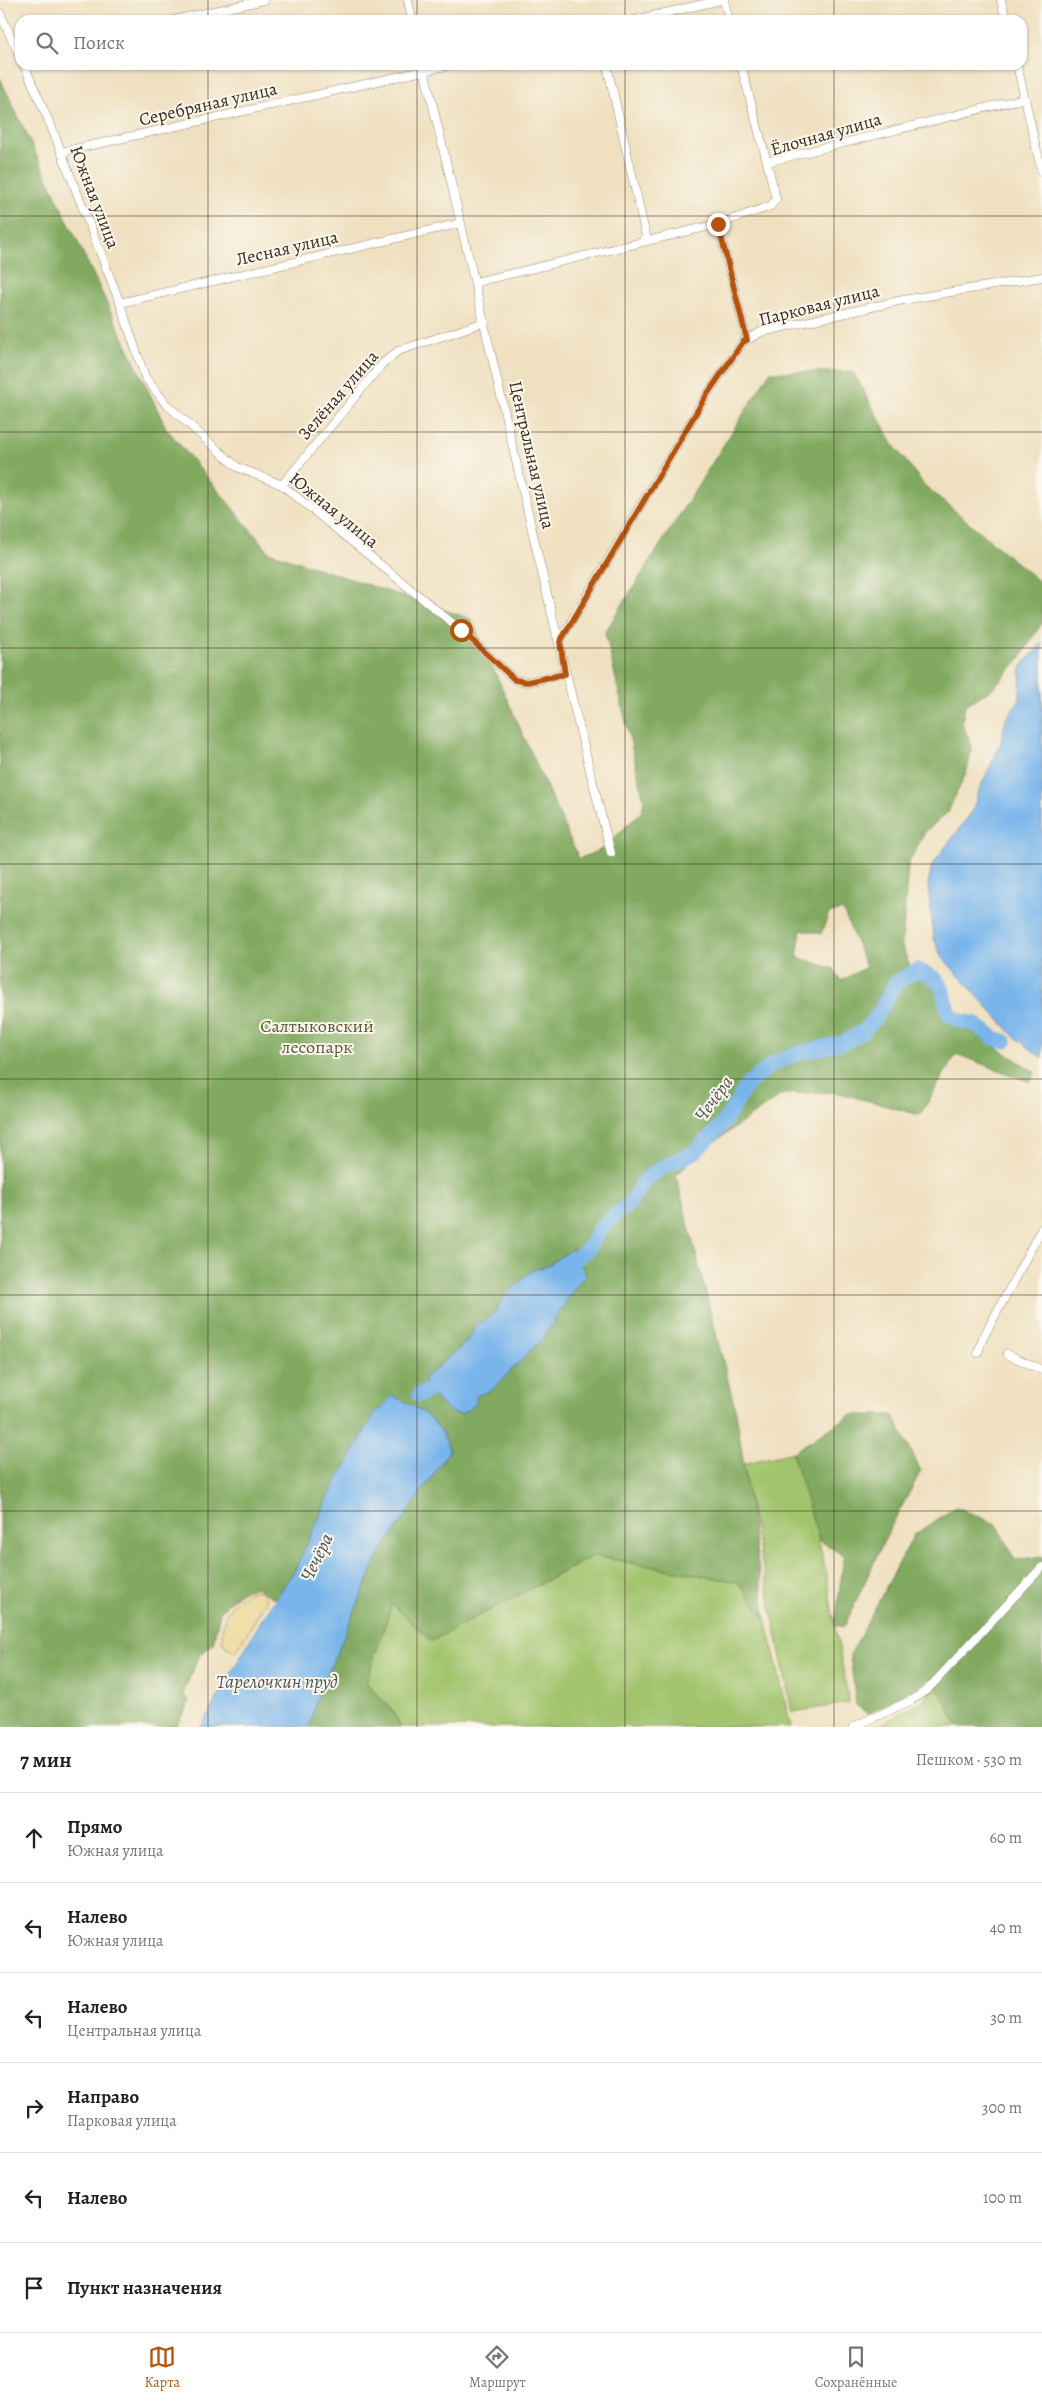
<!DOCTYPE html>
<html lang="ru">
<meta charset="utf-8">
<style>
:root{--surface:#fff;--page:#f6f6f6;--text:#222;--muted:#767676;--line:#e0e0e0;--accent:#b45309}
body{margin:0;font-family:Alegreya,serif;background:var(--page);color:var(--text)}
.stop{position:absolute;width:15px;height:15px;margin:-11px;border:4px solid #b45309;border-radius:50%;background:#fff}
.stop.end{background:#b45309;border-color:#fff;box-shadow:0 1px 5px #0008}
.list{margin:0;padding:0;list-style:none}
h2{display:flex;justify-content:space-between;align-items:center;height:65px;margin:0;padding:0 20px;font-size:21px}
h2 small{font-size:16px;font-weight:400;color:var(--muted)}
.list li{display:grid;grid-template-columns:32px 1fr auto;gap:15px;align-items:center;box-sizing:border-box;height:90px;padding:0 20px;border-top:1px solid var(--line)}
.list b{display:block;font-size:19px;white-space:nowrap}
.list p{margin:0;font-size:16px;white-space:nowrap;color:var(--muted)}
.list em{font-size:16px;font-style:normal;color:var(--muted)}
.icon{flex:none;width:28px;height:28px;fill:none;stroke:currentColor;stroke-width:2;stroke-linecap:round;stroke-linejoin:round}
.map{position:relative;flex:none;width:1042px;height:1727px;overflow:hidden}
.search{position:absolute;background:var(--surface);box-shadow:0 1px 4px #0004;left:15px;right:15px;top:15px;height:55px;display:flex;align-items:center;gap:12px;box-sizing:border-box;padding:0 18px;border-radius:15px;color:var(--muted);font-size:19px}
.sheet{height:605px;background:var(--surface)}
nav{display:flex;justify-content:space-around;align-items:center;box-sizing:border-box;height:70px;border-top:1px solid var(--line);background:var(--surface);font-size:14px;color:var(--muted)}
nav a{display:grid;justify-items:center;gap:2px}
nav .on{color:var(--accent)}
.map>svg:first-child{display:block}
.green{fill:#a2c46d;stroke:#6e7746}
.forest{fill:#81aa60;stroke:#5e6a3f;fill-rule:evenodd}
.sand{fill:#eeda9e;stroke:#94825e}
.water{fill:#79b5eb;stroke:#5a7084}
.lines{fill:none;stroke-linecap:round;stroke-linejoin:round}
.river{stroke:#79b5eb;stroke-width:15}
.minor-casing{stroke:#95856f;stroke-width:9}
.minor{stroke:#fff;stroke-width:8}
.route{stroke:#b45309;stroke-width:6}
.grid{fill:none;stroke:#3b2a1e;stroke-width:1;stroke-opacity:0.55}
.labels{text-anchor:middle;stroke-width:4;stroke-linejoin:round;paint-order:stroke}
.street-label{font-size:18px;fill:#3b2a1e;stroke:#fbf7ec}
.park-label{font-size:18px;fill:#5a5836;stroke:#fbf7ec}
.water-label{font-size:19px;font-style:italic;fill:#4e545c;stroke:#fbf7ec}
</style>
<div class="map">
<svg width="1042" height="1727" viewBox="0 0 1042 1727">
<rect width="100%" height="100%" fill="#fbf7ec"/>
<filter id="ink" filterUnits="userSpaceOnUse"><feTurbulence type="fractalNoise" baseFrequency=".02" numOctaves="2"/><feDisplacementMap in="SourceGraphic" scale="10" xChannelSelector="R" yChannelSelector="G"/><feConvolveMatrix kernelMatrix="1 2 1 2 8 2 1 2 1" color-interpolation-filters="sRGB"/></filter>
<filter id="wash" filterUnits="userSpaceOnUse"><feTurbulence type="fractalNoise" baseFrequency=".0096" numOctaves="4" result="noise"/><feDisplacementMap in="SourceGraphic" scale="20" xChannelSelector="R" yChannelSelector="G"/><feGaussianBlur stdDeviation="1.12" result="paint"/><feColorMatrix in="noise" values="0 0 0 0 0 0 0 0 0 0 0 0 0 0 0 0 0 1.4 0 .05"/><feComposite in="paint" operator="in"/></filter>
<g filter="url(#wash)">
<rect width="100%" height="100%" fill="#efe0c0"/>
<path class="green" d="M 798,1451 L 824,1564 L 849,1703 L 792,1712 L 742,1464 Z
M 593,1556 L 738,1582 L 766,1619 L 791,1727 L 400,1727 L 394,1712 L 366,1682 L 392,1603 L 431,1641 Z
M 936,1686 L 959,1727 L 877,1727 L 922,1701 Z"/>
<path class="forest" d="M 0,78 L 166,428 L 269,552 L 471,619 L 579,859 L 604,848 L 642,811 L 644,800 L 605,632 L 770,372 L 853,372 L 893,444 L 924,485 L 1042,584 L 1042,623 L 1019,660 L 992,689 L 965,705 L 962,723 L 972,746 L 967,771 L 948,812 L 925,832 L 908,864 L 902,946 L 911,970 L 931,984 L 949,1017 L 1035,1072 L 1030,1082 L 956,1054 L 920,1115 L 836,1092 L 783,1094 L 697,1154 L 676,1176 L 736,1412 L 766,1619 L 738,1582 L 593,1556 L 431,1641 L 392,1604 L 366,1682 L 394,1712 L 400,1727 L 309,1727 L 316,1701 L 378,1557 L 449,1451 L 330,1494 L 295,1570 L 277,1600 L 256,1587 L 239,1593 L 220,1611 L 213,1644 L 200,1654 L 183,1693 L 189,1702 L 176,1727 L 0,1727 ZM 843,910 L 866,967 L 841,981 L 834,969 L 797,957 L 801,929 L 821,934 L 829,913 ZM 572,1249 L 586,1275 L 577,1285 L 543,1338 L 492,1390 L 476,1396 L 423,1377 L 427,1376 L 468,1341 L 477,1323 L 484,1322 L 498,1309 L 500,1302 L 531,1271 L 547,1266 Z
M 851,1415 L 893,1415 L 921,1471 L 889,1530 L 844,1627 L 835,1625 L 844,1556 L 819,1540 L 792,1453 Z
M 956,1507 L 996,1524 L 1015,1560 L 1042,1556 L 1042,1727 L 959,1727 L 932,1678 L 868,1714 L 856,1705 L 850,1655 L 914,1535 Z"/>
<path class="sand" d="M 258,1590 L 265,1595 L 266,1601 L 236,1652 L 224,1645 C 217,1621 232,1595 258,1590 Z"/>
<path class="water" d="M 1042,643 L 1042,1058 L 1013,1035 L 941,956 L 934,938 L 928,885 L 932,865 L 972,812 L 980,788 L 1000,746 L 1006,719 L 1020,700 L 1021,667 Z
M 572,1249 L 586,1275 L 577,1285 L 543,1338 L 492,1390 L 476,1396 L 476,1404 L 462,1414 C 446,1416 427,1390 423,1376 L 427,1376 L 468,1341 L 477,1323 L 484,1322 L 498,1309 L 500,1302 L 531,1271 L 547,1266 Z
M 392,1395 C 418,1408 442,1420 449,1451 L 378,1557 L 316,1701 L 309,1727 L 201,1727 L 261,1621 L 295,1570 L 330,1494 L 375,1413 L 381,1409 Z"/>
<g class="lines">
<path class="river" d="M 563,1270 L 588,1249 L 600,1228 L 630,1203 L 645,1180 L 663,1167 L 695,1152 L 723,1124 L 747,1085 L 774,1063 L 800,1053 L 845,1042 L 862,1032 L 875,1019 L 897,982 L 917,970 C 942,978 944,988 948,1013 L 960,1021 L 973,1023 L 996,1039 L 1005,1041
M 419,1395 L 438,1386 L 446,1380"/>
</g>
</g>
<g filter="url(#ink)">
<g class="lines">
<defs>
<path id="minor" d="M 408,0 L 412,20
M 724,0 L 729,20
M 1001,0 L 1006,20
M 0,13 L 20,57
M 174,20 L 265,0
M 635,20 L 721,0
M 24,65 L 51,126 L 120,303 L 145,377 L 166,404 L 237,467 L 282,485 L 461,630 L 515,680 L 527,682 L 565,674
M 423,65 C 487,327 543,591 611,853
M 607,65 L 647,241
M 741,65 L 767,162
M 1017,65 L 1042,173
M 61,152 L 450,65
M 718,224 L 747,340
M 476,282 L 718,224 L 771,206 L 776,199 L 767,162 L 1025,98
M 120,303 L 461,223
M 282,485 L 383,363 L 398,351 L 485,322
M 559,642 L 706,396 L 743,342 L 761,332 L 903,300 L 1042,277
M 978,1353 L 983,1338 L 1042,1228
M 1007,1354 L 1042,1370
M 853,1727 L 912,1700 L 928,1689 L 1042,1567"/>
</defs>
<use href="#minor" class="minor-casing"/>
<use href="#minor" class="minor"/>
</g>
</g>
<g class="lines" filter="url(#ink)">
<path class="route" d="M 461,630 L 515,680 L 527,682 L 565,674 L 560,642 L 706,396 L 743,342 L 747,340 L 718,224"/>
</g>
<path class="grid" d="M 208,0 L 208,20M 417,0 L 417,20M 625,0 L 625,20M 834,0 L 834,20M 208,65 L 208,1727M 417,65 L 417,1727M 625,65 L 625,1727M 834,65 L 834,1727M 0,216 L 1042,216M 0,432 L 1042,432M 0,648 L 1042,648M 0,864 L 1042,864M 0,1079 L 1042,1079M 0,1295 L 1042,1295M 0,1511 L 1042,1511"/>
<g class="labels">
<g class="street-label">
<text transform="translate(208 104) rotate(-13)" y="6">Серебряная улица</text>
<text transform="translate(826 134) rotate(-16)" y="6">Ёлочная улица</text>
<text transform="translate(95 197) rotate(69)" y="6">Южная улица</text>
<text transform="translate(287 248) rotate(-13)" y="6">Лесная улица</text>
<text transform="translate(819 305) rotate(-14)" y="6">Парковая улица</text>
<text transform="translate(338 395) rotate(-49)" y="6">Зелёная улица</text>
<text transform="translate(532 455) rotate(77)" y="6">Центральная улица</text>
<text transform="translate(334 510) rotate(39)" y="6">Южная улица</text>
</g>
<g class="park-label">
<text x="317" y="1032">Салтыковский<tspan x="317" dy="21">лесопарк</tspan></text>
</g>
<g class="water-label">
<text transform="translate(713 1098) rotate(-54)" y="7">Чечёра</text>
<text transform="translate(316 1557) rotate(-64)" y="7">Чечёра</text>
<text x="277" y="1688">Тарелочкин пруд</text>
</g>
</g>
</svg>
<div class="stop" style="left:461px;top:630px"></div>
<div class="stop end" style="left:718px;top:224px"></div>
<div class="search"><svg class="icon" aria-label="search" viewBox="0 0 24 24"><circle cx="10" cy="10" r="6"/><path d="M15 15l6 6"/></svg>Поиск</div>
</div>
<section class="sheet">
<h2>7 мин<small>Пешком · 530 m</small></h2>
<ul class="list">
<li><svg class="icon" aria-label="ahead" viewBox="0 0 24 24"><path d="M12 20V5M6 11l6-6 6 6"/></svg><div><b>Прямо</b><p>Южная улица</p></div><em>60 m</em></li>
<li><svg class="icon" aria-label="left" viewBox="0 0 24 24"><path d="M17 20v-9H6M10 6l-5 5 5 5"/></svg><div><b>Налево</b><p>Южная улица</p></div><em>40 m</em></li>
<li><svg class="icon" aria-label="left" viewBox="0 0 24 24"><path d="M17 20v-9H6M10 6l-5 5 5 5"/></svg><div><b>Налево</b><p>Центральная улица</p></div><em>30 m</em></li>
<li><svg class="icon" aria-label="right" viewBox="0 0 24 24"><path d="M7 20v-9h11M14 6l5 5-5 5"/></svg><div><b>Направо</b><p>Парковая улица</p></div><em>300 m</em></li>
<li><svg class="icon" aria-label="left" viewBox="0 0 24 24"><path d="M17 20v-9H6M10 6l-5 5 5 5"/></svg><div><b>Налево</b></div><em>100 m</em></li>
<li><svg class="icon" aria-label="arrive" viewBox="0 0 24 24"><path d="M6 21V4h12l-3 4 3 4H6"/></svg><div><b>Пункт назначения</b></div></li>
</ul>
</section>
<nav>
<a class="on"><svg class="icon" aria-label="map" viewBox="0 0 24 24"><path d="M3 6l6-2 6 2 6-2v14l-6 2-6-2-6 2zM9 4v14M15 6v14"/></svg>Карта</a>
<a><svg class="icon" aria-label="directions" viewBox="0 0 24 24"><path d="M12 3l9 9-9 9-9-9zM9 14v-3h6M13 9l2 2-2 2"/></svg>Маршрут</a>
<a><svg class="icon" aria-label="saved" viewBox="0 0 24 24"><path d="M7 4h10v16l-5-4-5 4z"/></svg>Сохранённые</a>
</nav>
